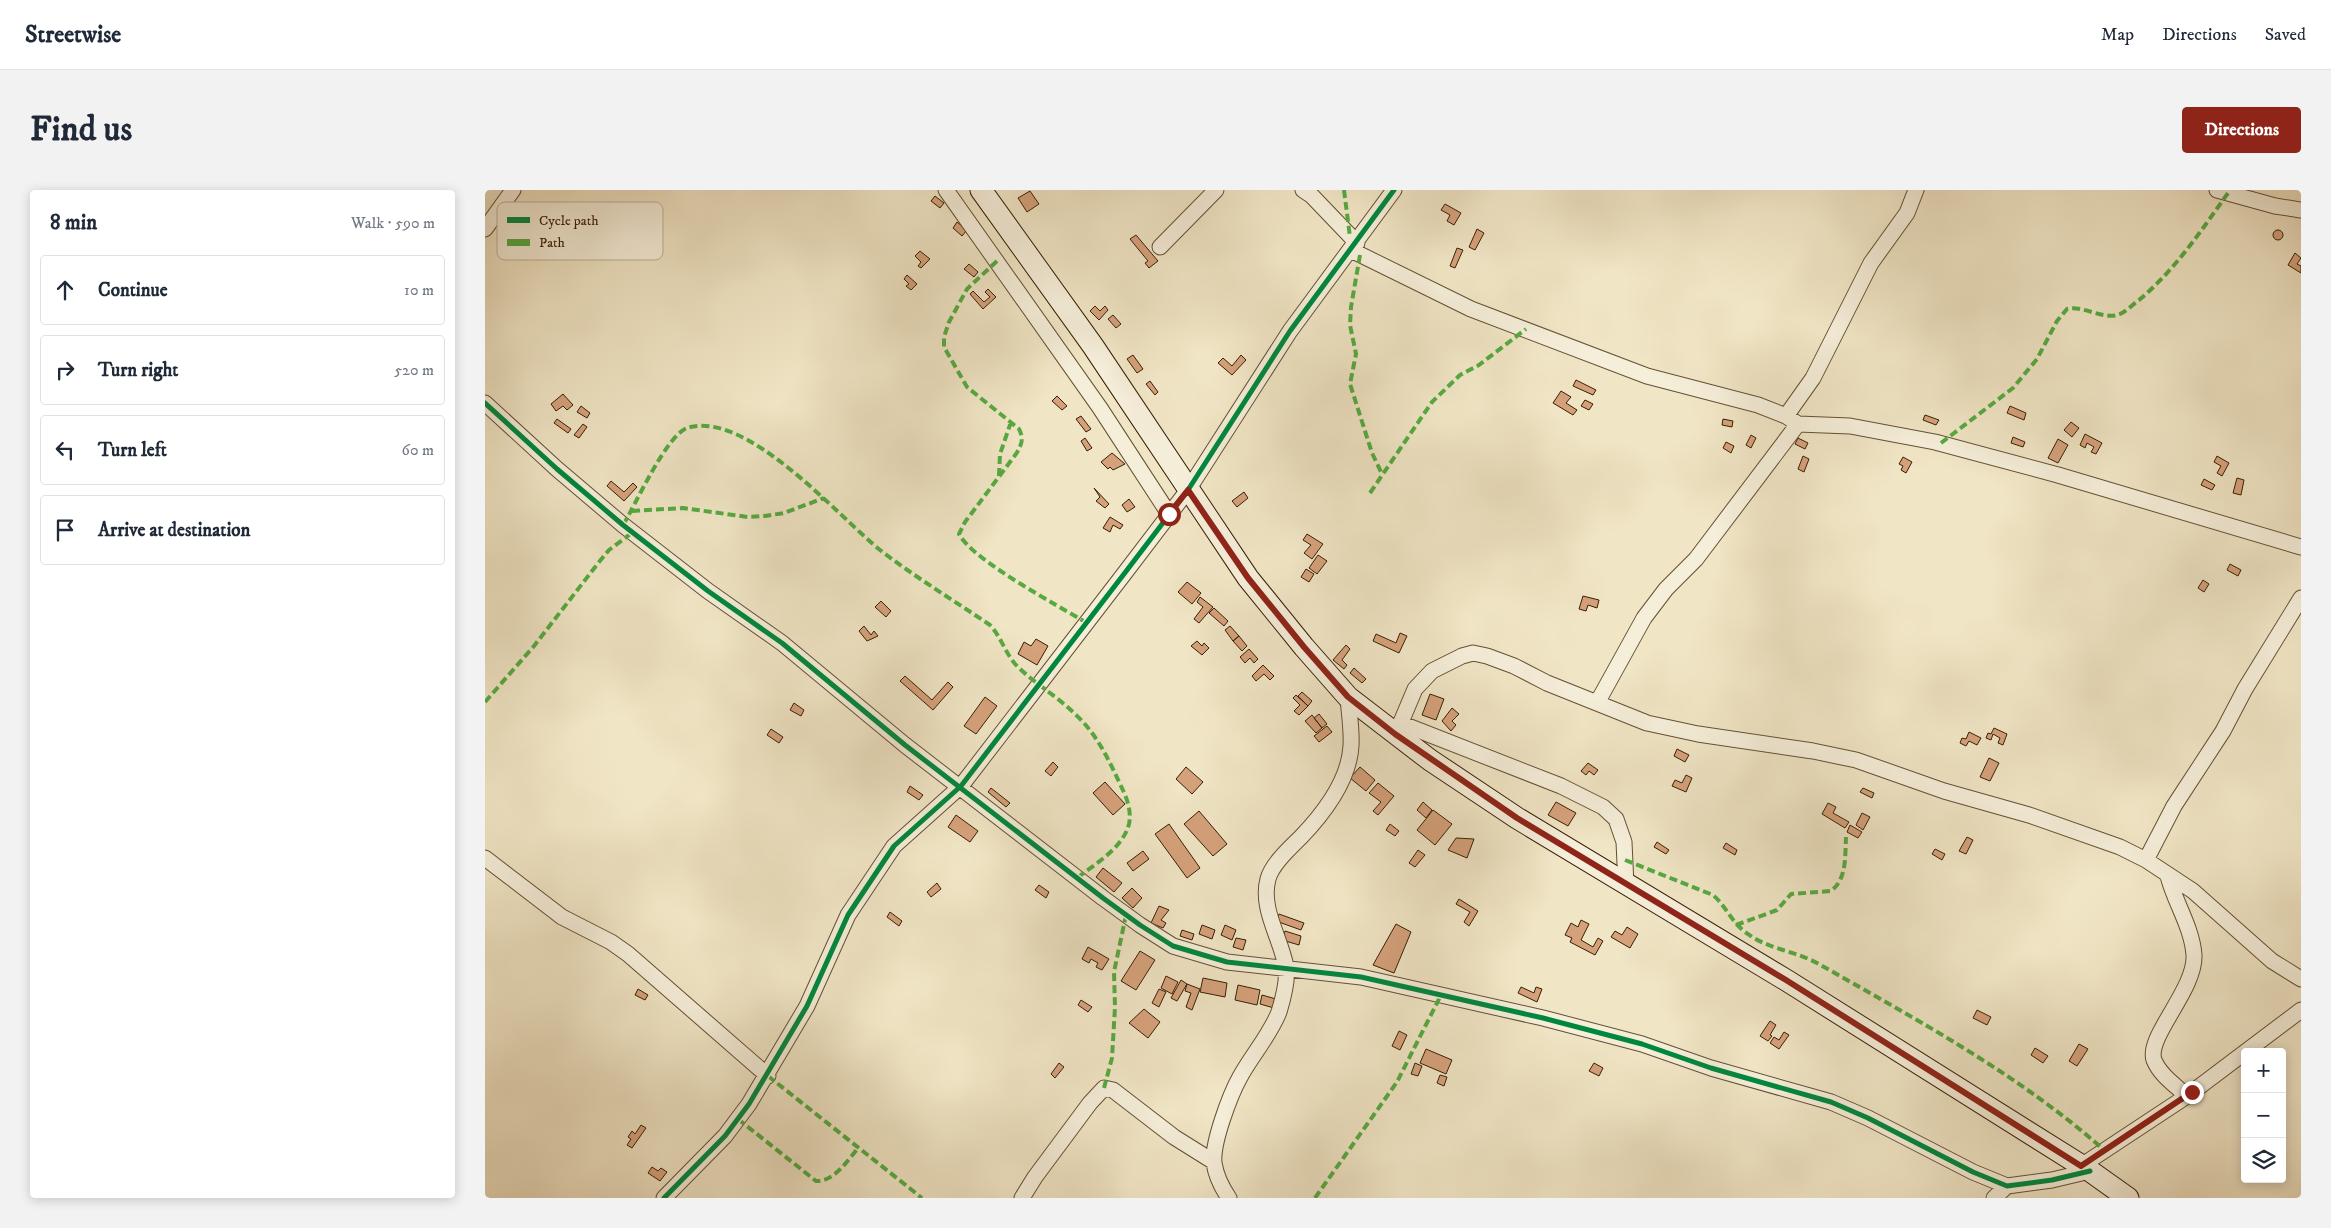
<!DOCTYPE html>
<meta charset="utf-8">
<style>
:root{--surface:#fff;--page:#f2f2f3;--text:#1f2937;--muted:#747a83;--line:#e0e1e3;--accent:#8f2418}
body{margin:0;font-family:"IM FELL DW Pica",serif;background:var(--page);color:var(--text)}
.controls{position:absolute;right:15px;bottom:15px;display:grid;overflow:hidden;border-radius:5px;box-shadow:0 2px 12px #0003}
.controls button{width:45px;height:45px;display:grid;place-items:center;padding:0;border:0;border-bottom:1px solid var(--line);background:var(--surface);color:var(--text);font:25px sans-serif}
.stop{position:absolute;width:15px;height:15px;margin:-11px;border:4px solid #8f2418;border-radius:50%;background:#fff}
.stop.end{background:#8f2418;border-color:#fff;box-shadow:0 1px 5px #0008}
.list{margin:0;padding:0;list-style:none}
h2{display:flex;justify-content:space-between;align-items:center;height:65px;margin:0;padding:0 20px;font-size:21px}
h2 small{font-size:16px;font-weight:400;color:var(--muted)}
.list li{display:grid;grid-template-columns:32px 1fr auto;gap:15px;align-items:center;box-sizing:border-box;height:70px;margin:0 10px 10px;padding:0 10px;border:1px solid var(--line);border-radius:5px}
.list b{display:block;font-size:19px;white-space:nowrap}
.list em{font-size:16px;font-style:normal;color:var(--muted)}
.icon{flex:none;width:28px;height:28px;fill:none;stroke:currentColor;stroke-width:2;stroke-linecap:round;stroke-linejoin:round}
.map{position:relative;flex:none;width:1816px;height:1008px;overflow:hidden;border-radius:5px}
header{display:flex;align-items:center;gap:30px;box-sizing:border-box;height:70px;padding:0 25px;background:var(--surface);border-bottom:1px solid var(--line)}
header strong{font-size:24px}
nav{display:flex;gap:28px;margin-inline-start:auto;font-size:18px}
.intro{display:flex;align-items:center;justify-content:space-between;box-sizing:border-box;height:120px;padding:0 30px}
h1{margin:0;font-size:35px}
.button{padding:12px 22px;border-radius:5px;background:var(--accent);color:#fff;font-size:18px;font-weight:700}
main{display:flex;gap:30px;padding:0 30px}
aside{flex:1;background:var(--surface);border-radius:5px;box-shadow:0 2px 12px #0003}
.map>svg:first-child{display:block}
.building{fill:#d5a17b;stroke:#371f04}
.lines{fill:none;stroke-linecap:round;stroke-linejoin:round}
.street-casing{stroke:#655034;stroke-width:17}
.secondary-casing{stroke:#371f04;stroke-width:23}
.street{stroke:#f5eed9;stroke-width:15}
.secondary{stroke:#f5eed9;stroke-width:21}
.quiet{stroke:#55aa40;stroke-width:4;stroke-dasharray:8 4;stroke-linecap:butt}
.cycleway-casing{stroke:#f5eed9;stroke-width:8}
.cycleway{stroke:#00873e;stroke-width:5}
.route{stroke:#8f2418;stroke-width:6}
.key{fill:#f5eed9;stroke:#bcb099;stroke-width:1}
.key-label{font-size:14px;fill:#371f04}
</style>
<header>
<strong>Streetwise</strong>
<nav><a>Map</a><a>Directions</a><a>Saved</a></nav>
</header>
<div class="intro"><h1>Find us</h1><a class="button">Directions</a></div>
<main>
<aside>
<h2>8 min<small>Walk · 590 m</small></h2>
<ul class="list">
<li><svg class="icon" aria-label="ahead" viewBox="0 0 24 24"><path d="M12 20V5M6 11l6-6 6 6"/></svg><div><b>Continue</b></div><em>10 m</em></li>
<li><svg class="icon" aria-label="right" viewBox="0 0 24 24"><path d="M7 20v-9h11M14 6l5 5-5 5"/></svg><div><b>Turn right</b></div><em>520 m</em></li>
<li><svg class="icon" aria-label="left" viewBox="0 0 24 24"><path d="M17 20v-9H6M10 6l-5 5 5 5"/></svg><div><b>Turn left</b></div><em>60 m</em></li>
<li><svg class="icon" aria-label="arrive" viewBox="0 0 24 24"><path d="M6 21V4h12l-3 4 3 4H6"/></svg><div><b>Arrive at destination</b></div></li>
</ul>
</aside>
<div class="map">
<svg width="1816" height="1008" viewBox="0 0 1816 1008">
<rect width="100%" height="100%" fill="#f0e5c5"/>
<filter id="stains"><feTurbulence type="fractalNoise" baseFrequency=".004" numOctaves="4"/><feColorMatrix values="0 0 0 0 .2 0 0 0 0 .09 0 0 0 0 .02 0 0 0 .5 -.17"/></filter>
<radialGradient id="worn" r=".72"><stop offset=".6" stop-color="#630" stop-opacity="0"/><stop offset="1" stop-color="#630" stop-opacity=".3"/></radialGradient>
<path class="building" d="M 545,1 L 554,14 L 542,22 L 533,8 Z
M 450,6 L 459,13 L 455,18 L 446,11 Z
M 960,14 L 976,23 L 969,35 L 962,31 L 965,25 L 956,20 Z
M 472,32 L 482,40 L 477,46 L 468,38 Z
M 992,39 L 999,43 L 990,60 L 984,57 Z
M1788 45a5 5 0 1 1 10 0a5 5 0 1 1-10 0Z
M 651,45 L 673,71 L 664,78 L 660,73 L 663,71 L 645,49 Z
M 972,58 L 978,60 L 970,78 L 965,76 Z
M 435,61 L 445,69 L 436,78 L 433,76 L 436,72 L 430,66 Z
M 1810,63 L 1816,68 L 1812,74 L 1816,76 L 1816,83 L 1803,75 Z
M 484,74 L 493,82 L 489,87 L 479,79 Z
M 422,85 L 432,94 L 426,100 L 421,96 L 424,94 L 419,89 Z
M 503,99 L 511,107 L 498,119 L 485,104 L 488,101 L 499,112 L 505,107 L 500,102 Z
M 610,116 L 615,121 L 620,116 L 623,120 L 614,130 L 605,121 Z
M 628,125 L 636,134 L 631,138 L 623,129 Z
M 648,165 L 658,179 L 652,183 L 642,169 Z
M 756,165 L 761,170 L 747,185 L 733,173 L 738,168 L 747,176 Z
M 1091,190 L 1111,200 L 1108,205 L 1088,196 Z
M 665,191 L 673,202 L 670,205 L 661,194 Z
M 1076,201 L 1086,207 L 1081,213 L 1092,220 L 1088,225 L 1068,213 Z
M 78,204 L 88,215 L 82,220 L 78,216 L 71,221 L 66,214 Z
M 572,206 L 582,216 L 577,220 L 567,211 Z
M 1100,210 L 1108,214 L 1104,220 L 1096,216 Z
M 96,216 L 105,223 L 102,228 L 92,222 Z
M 1525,216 L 1541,223 L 1539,230 L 1522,223 Z
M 1440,225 L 1454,230 L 1451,235 L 1438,230 Z
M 596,226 L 606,239 L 601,242 L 591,229 Z
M 72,229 L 86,239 L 83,243 L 69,233 Z
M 1238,229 L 1248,231 L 1247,237 L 1237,235 Z
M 1586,232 L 1594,238 L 1587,247 L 1579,240 Z
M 98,234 L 102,237 L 94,248 L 89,245 Z
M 1600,244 L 1617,253 L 1611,264 L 1606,262 L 1609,257 L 1602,253 L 1600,258 L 1595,255 Z
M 1266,245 L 1271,248 L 1266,258 L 1261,255 Z
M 1528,247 L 1540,252 L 1538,257 L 1526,253 Z
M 600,248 L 607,258 L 602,261 L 596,251 Z
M 1313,248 L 1323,253 L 1320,259 L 1310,254 Z
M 1573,249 L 1583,255 L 1573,273 L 1563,268 Z
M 1241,252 L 1249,256 L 1246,263 L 1238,258 Z
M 627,263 L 640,274 L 628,280 L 625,277 L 623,279 L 616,272 Z
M 1318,266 L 1324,269 L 1319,282 L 1313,279 Z
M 1732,266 L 1744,273 L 1737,286 L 1732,283 L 1736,276 L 1729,272 Z
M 1418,267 L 1427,272 L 1421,283 L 1416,280 L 1418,276 L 1414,274 Z
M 1752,288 L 1759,290 L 1756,305 L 1748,303 Z
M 1719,289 L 1730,295 L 1727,300 L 1716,295 Z
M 126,291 L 139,302 L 148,293 L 152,297 L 139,311 L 122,296 Z
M 609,298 L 624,314 L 620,318 L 611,311 L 615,307 Z
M 759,302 L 763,308 L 752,317 L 747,311 Z
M 644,309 L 650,317 L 642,322 L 637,315 Z
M 625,327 L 638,335 L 635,339 L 628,335 L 625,342 L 618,338 Z
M 822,344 L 838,354 L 827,369 L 819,363 L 826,355 L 818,350 Z
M 833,365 L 842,371 L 832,384 L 824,378 Z
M 1745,374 L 1756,380 L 1753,386 L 1742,380 Z
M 821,379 L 829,384 L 824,392 L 816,387 Z
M 1718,390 L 1724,394 L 1719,402 L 1713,398 Z
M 702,392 L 716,403 L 707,414 L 693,402 Z
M 1098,406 L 1114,410 L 1112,418 L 1103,415 L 1101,421 L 1094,419 Z
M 715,407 L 728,417 L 714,433 L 709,429 L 718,417 L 712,412 Z
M 396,411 L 406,421 L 401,427 L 390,417 Z
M 729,418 L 743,431 L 739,436 L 724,423 Z
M 379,436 L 386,445 L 389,441 L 393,446 L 382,451 L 374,441 Z
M 745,436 L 754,446 L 748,451 L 740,440 Z
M 915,443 L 922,446 L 914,463 L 888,451 L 891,444 L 911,453 Z
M 754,446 L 762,456 L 757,461 L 748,451 Z
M 551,449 L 563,456 L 552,475 L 533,464 L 539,452 L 546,456 Z
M 712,451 L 717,456 L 719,453 L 724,458 L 717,465 L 706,456 Z
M 861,455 L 865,459 L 857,470 L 862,475 L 859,479 L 848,470 Z
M 764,459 L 773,469 L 769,473 L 765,468 L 760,473 L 755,467 Z
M 778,475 L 789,486 L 785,490 L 779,484 L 771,491 L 767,486 Z
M 869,478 L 881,489 L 877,493 L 865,483 Z
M 420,486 L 447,510 L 463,492 L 468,497 L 448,520 L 415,491 Z
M 817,502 L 827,511 L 823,516 L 813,506 Z
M 945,504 L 959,509 L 951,530 L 937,525 Z
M 811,505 L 823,516 L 814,525 L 809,521 L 815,515 L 808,508 Z
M 500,507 L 512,516 L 491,544 L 479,536 Z
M 309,513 L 319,520 L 316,526 L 305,520 Z
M 967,518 L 974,524 L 967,531 L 971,535 L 966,541 L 957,531 Z
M 834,524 L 842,534 L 837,538 L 829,528 Z
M 827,525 L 837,538 L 831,543 L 820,531 Z
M 842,536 L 847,542 L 834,552 L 829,546 Z
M 1509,538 L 1522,544 L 1518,555 L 1513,553 L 1515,548 L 1508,544 L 1506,550 L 1501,548 L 1503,543 L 1506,544 Z
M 286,539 L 298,547 L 294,553 L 282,545 Z
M 1484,542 L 1496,548 L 1492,555 L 1484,551 L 1481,556 L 1475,553 L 1477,548 L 1481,549 Z
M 1192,559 L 1204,565 L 1200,572 L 1189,566 Z
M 1504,568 L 1514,573 L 1505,591 L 1495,587 Z
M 568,572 L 573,577 L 566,586 L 560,581 Z
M 1103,573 L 1113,580 L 1109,585 L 1104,581 L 1101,585 L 1096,581 Z
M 701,577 L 718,592 L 707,604 L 691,589 Z
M 875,577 L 890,590 L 881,601 L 865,588 Z
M 1201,585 L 1207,588 L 1201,602 L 1187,596 L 1190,590 L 1197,593 Z
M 620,592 L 640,614 L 628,625 L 608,603 Z
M 893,593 L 909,606 L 893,625 L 888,621 L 896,612 L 884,603 Z
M 425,596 L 438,605 L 434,610 L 422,602 Z
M 506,598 L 525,613 L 521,617 L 503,602 Z
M 1378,598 L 1389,603 L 1387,608 L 1375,602 Z
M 938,612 L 947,620 L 941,628 L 932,620 Z
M 1071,612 L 1091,623 L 1083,636 L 1063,625 Z
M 1343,613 L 1351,617 L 1348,623 L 1364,632 L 1360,638 L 1337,624 Z
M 948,620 L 967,634 L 950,655 L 932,640 Z
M 714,621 L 742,654 L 728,666 L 699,634 Z
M 1377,623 L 1385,627 L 1378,640 L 1371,635 Z
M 471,625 L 493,641 L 485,652 L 463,637 Z
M 684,634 L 715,678 L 702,688 L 670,644 Z
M 905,634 L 914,641 L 910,646 L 901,640 Z
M 1365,635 L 1377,642 L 1373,648 L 1362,642 Z
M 1482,647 L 1488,650 L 1481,664 L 1474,661 Z
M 971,648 L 989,649 L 982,668 L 963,660 Z
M 1172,652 L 1184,660 L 1181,664 L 1169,657 Z
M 1241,653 L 1252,660 L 1250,665 L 1238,658 Z
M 1450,659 L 1460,664 L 1457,670 L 1447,664 Z
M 933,660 L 940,665 L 930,677 L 924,673 Z
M 658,661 L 664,669 L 648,681 L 642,673 Z
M 618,678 L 637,693 L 629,702 L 611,687 Z
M 452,693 L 456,699 L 446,707 L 442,702 Z
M 554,695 L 564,702 L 561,708 L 550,700 Z
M 647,698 L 657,708 L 648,718 L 637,708 Z
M 974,709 L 993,721 L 984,736 L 979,732 L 985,722 L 971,714 Z
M 674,716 L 684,720 L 676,730 L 681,733 L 678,738 L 666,733 Z
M 405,722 L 417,731 L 414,736 L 402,727 Z
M 794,724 L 819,733 L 816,740 L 791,731 Z
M 1096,730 L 1104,734 L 1096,750 L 1108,757 L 1113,748 L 1118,751 L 1110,765 L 1085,752 L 1087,748 L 1080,745 L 1086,733 L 1093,737 Z
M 911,734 L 926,742 L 909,783 L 888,775 Z
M 717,735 L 730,740 L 727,749 L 714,744 Z
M 740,735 L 751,740 L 747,750 L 736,745 Z
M 1142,737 L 1153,744 L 1145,758 L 1126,747 L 1130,741 L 1137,745 Z
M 697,740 L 709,744 L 707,750 L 695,746 Z
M 800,741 L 816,746 L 814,755 L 797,750 Z
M 751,748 L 761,750 L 758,760 L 748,757 Z
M 603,757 L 624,769 L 617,780 L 611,777 L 613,773 L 606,769 L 604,773 L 597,769 Z
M 655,761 L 670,770 L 651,800 L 636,791 Z
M 681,786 L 693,792 L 687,804 L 676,798 Z
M 718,788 L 742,793 L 740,807 L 715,802 Z
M 696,790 L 702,794 L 692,811 L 686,808 Z
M 702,794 L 715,799 L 707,820 L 701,817 L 706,803 L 700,801 Z
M 753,795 L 775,800 L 772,815 L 750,810 Z
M 1036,797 L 1049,803 L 1051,797 L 1057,799 L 1052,812 L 1033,803 Z
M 153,799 L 163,805 L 160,810 L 150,805 Z
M 674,799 L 681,802 L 674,817 L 667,813 Z
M 777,805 L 791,809 L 789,818 L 775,814 Z
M 596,810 L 607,817 L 603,822 L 593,815 Z
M 659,819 L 675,832 L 663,848 L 644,833 Z
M 1492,820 L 1506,827 L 1502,835 L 1488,828 Z
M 1285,831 L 1291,835 L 1285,845 L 1287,846 L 1283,851 L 1275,846 Z
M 914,841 L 922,845 L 915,860 L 907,856 Z
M 1299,842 L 1304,845 L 1294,859 L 1285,853 L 1289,847 L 1294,850 Z
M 1594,854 L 1603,859 L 1592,876 L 1584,871 Z
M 1550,858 L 1563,866 L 1558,873 L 1546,865 Z
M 941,859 L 967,870 L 961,884 L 935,873 Z
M 574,873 L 579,877 L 570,888 L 566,884 Z
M 930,873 L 937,876 L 933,886 L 926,884 Z
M 1109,873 L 1118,878 L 1114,886 L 1104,881 Z
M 955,885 L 962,887 L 959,896 L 952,893 Z
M 156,935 L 161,938 L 147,958 L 142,955 L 146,949 L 143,947 L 147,941 L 150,944 Z
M 167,977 L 173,981 L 176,978 L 182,982 L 175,991 L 163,983 Z"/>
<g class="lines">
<defs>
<path id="street" d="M 461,0 L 615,218 L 684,324
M 818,0 L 827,6 L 872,53
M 1732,0 L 1790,16 L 1816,20
M 0,39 L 28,0
M 675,57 L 731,0
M 866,60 L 986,119 L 1162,186 L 1273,215 L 1301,226 L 1313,234 L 1365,236 L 1450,252 L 1573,285 L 1816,357
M 0,213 L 72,279 L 138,335 L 223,401 L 297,453 L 420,555 L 618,708 L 655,735 L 688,756 L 742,772 L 876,787 L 1058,828 L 1157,854 L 1226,878 L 1346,912 L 1383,928 L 1488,982 L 1522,996 L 1567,990 L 1605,981
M 1301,226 L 1328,188 L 1386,73 L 1422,23 L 1431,0
M 1112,513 L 1159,428 L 1181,399 L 1211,369 L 1313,234
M 915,533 L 1076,596 L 1118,617 L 1131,629 L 1139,652 L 1141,695
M 911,544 L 930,499 L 947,481 L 977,466 L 988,463 L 1002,466 L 1029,476 L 1062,493 L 1162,533 L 1213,544 L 1328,561 L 1371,570 L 1459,601 L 1544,625 L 1635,657 L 1661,670 L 1708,701 L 1787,771 L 1816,789
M 0,668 L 77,727 L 126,752 L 143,764 L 283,886
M 1661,670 L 1689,616 L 1738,541 L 1760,499 L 1816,408
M 1683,686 C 1690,713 1707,737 1709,765 C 1711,799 1661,847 1669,870 C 1675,885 1690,895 1702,906
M 1596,976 L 1702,906 L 1816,820
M 179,1008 L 240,946 L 264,914 L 322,816 L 363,725 L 409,656 L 476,596 L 639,384 L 703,300 L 805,141 L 909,0
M 537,1008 L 550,987 L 605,913 L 619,898 L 628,900 L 689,947 L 729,972
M 744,1008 C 737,998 731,985 729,973 C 727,953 745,905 755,887 C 767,865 785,845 794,822 C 798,809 803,790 801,777 C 796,748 775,719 783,689 C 787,674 805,658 816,647 C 839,623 864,591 866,556 C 867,540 864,523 863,507
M 1509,1008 L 1522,996"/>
<path id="secondary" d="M 496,0 L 608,156 L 763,388 L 819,457 L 863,507 L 945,570 L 1032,628 L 1301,790 L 1605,981 L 1643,1008"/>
</defs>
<use href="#street" class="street-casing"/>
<use href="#secondary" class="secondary-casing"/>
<use href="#street" class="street"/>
<use href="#secondary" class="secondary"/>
<path class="quiet" d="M 859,0 L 865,47
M 875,65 L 866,117 L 865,135 L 871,164 L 865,194 L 887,263 L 897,284
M 512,71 L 482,99 L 464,132 L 459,147 L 459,157 L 482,197 L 534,239 C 539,249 537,254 531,264 L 480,332 L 474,344 C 487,370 574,416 602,433
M 1456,253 L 1528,198 L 1552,169 L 1572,131 L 1582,119 C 1599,115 1619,131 1635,124 C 1642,121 1648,114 1654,110 C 1690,80 1716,41 1743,3
M 514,286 L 515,264 L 526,232
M 885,303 L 947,212 L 975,185 L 994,175 L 1041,139
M 147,321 L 198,318 L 263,327 L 280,326 L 299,323 L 339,308
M 138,335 C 151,314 181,246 202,238 C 261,219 353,326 395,360 C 430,387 468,410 505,435 C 517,448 521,466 534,478 C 552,495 573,507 590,524 C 611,543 623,568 635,594 C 641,606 647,620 644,634 C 638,658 610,674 592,688
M 0,512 L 49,456 L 114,372 L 124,360 L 148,342
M 1140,670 L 1228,705 C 1242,717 1247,734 1263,744 C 1283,759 1310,761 1332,773 C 1429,828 1538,887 1620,961
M 1251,735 L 1292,720 L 1306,704 L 1346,701 C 1362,689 1360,666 1361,647
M 283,886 L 437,1008
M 619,898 L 627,868 L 630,817 L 629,782 L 641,725
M 253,929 L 331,991 C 349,992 363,970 373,958
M 830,1008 L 912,892 L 956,805"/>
<defs>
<path id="cycleway" d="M 0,213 L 72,279 L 138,335 L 223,401 L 297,453 L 420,555 L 618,708 L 655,735 L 688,756 L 742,772 L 876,787 L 1058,828 L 1157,854 L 1226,878 L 1346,912 L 1383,928 L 1488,982 L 1522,996 L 1567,990 L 1605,981
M 179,1008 L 240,946 L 264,914 L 322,816 L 363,725 L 409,656 L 476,596 L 639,384 L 703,300 L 805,141 L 909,0"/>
</defs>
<use href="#cycleway" class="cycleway-casing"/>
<use href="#cycleway" class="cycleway"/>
</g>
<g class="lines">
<path class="route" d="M 684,324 L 703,300 L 763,388 L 819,457 L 863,507 L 910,544 L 1032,628 L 1301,790 L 1596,976 L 1707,902"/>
</g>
<rect x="12" y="12" width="166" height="58" rx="8" class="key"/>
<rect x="22" y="27" width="23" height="6" fill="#00873e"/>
<rect x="22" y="49" width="23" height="7" fill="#55aa40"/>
<g class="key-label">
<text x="54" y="35">Cycle path</text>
<text x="54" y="57">Path</text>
</g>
<rect width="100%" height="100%" filter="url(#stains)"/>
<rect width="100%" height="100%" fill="url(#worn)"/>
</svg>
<div class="controls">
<button>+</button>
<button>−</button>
<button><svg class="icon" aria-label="layers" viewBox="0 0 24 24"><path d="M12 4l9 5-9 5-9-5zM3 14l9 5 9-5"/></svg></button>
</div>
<div class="stop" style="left:684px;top:324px"></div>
<div class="stop end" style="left:1707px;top:902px"></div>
</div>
</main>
